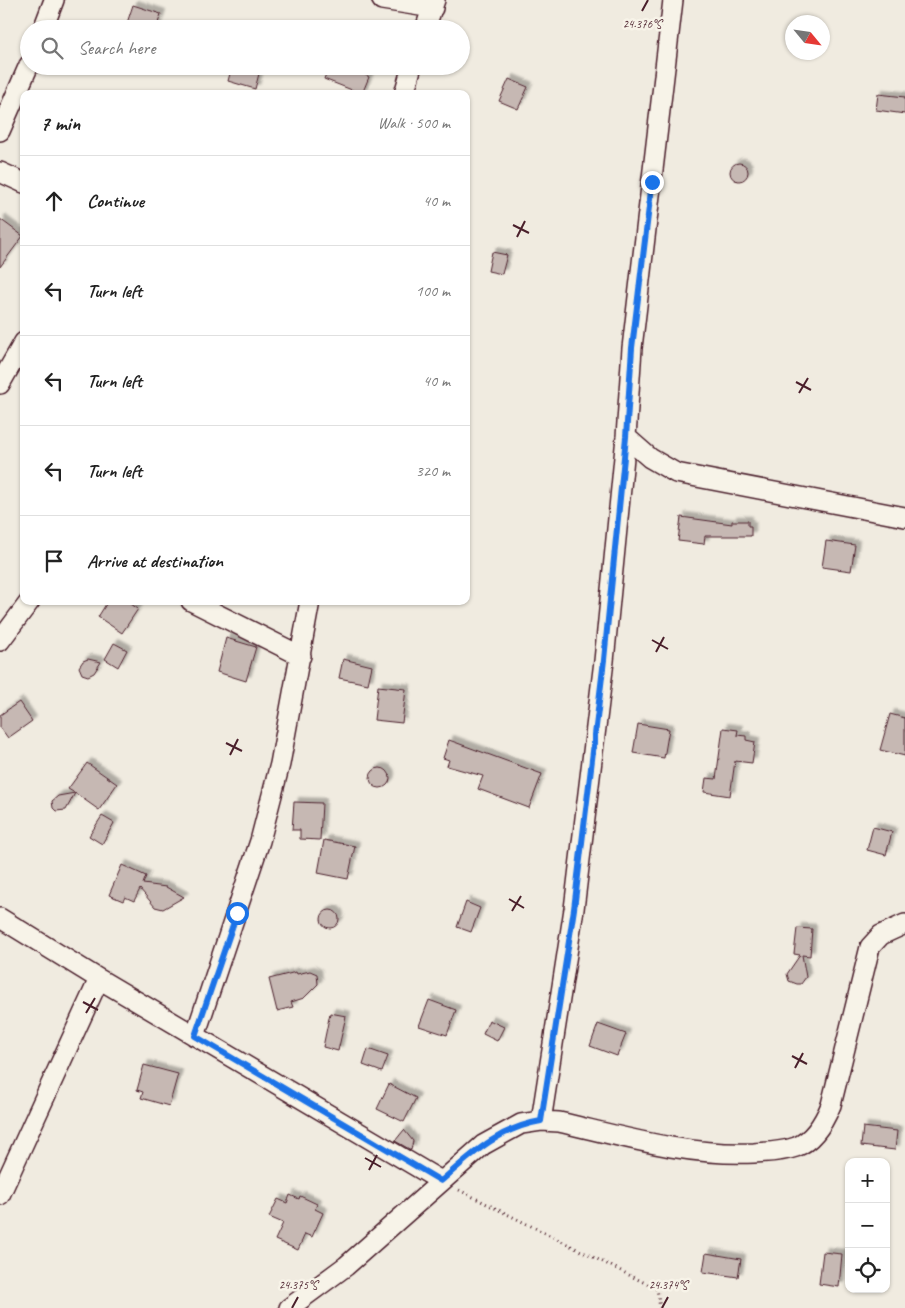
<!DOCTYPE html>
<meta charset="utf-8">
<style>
:root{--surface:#fff;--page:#f6f6f6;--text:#222;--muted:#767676;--line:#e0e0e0}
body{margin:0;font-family:Caveat,sans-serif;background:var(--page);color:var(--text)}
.controls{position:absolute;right:15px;bottom:15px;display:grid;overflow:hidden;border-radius:10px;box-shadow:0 1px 4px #0004}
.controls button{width:45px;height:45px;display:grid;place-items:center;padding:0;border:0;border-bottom:1px solid var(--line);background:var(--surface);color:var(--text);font:25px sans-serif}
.compass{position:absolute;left:785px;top:15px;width:45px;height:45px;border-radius:50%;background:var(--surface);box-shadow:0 1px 4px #0004;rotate:119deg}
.stop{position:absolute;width:15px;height:15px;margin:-11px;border:4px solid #1a73e8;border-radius:50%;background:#fff}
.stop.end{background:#1a73e8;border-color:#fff;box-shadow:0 1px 5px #0008}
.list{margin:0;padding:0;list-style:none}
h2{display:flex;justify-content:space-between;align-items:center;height:65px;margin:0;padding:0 20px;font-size:21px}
h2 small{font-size:16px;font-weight:400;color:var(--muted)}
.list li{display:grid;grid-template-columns:32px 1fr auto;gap:15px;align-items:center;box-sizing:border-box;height:90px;padding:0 20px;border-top:1px solid var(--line)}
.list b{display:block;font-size:19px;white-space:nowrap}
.list em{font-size:16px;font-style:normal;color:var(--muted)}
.icon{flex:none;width:28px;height:28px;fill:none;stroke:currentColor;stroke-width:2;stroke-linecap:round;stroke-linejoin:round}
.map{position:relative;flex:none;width:905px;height:1308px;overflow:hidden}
.search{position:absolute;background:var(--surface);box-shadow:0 1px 4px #0004;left:20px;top:20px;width:450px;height:55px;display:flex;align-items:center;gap:12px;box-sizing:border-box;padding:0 18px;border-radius:28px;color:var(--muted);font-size:19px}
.panel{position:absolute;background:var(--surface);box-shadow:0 1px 4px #0004;left:20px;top:90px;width:450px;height:515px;border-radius:10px}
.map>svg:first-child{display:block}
.building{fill:#c6b8b3;stroke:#4a1f2b;filter:url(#shadow)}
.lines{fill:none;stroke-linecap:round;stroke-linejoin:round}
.street-casing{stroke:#4a1f2b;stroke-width:22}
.path{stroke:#4a1f2b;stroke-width:3;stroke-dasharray:1 4;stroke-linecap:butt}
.street{stroke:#f7f3e8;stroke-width:19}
.route{stroke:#1a73e8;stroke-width:6}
.ticks{fill:none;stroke:#4a1f2b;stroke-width:2}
.ticks-label{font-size:12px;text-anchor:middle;fill:#4a1f2b;stroke:#f7f3e8;stroke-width:5;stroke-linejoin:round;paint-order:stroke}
</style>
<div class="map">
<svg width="905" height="1308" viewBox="0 0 905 1308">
<defs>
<filter id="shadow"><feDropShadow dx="4.5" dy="-4.5" stdDeviation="1" flood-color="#0004"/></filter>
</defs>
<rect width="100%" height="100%" fill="#f0ebe0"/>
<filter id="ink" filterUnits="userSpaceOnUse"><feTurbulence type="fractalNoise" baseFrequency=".02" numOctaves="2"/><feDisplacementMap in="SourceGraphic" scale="10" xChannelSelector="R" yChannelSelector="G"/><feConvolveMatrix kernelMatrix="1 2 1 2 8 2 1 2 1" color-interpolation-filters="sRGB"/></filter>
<g filter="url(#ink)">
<path class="building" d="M 133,5 L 161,14 L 156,29 L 125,29 Z
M 232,66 L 261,66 L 255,89 L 228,81 Z
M 329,66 L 367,66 L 364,74 L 369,77 L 362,94 L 324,79 Z
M 509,79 L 528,87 L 518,109 L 499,101 Z
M 878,94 L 905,97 L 905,114 L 876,110 Z
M730 172a9 9 0 1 1 18 0a9 9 0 1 1-18 0Z
M 0,219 L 23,236 L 0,267 Z
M 492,252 L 507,255 L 502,274 L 488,271 Z
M 681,517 L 732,524 L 732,521 L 748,521 L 748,526 L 751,526 L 751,536 L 705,536 L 704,544 L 678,541 Z
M 826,541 L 855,545 L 851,571 L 822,567 Z
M 108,601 L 127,601 L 138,609 L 122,633 L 98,617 Z
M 226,638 L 256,647 L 246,681 L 217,672 Z
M 114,643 L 127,650 L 118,667 L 105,659 Z
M 88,659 L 101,662 L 94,673 L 88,676 L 82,674 L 79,667 L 83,661 Z
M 343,659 L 372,666 L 368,684 L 339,678 Z
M 378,686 L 406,689 L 402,723 L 374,720 Z
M 19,702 L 32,721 L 8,738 L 0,727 L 0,715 Z
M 890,714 L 905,718 L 905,756 L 880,750 Z
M 638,724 L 669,729 L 664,758 L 633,753 Z
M 723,728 L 738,730 L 737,735 L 746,736 L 746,740 L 755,742 L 752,763 L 735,761 L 730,796 L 704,792 L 706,778 L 716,779 Z
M 449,740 L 542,774 L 529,808 L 478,789 L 483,776 L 447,766 L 449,760 L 443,758 Z
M 87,763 L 117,784 L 99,810 L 75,793 L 66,810 L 56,811 L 53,808 L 52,801 L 58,796 L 75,793 L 68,789 Z
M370 778a10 10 0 1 1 20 0a10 10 0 1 1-20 0Z
M 294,802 L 322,803 L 320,840 L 300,839 L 300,830 L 292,830 Z
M 102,816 L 114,823 L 102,844 L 89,836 Z
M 873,827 L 892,832 L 886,855 L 867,850 Z
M 324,840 L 355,846 L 348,879 L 318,873 Z
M 122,865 L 146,876 L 143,884 L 166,887 L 184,897 L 163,909 L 155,907 L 140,889 L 134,901 L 125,897 L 123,901 L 109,895 Z
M 466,902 L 480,908 L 471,932 L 457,927 Z
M321 919a9 9 0 1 1 18 0a9 9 0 1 1-18 0Z
M 797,928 L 812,929 L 810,956 L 802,955 L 806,977 L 801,984 L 797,984 L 789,981 L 787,974 L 800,955 L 794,954 Z
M 310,971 L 317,974 L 318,984 L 304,998 L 291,1002 L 293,1007 L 277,1011 L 269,979 L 296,972 L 297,974 Z
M 429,1000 L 456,1010 L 447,1035 L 419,1026 Z
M 330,1013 L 346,1016 L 338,1051 L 323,1047 Z
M 489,1020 L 504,1027 L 497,1041 L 483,1034 Z
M 598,1024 L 626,1034 L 617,1056 L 590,1046 Z
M 368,1049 L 388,1056 L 382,1072 L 363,1065 Z
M 144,1065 L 178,1074 L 169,1106 L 141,1098 L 143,1092 L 137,1090 Z
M 389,1084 L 416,1098 L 404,1122 L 377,1109 Z
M 863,1127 L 897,1131 L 895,1150 L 861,1146 Z
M 404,1130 L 413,1141 L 411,1150 L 395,1141 Z
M 290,1195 L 299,1199 L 300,1196 L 317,1204 L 315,1209 L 323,1213 L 312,1237 L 305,1234 L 298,1250 L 275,1240 L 283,1223 L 269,1217 L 278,1199 L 287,1203 Z
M 823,1252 L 842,1254 L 839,1287 L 819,1284 Z
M 706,1253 L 741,1259 L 738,1277 L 703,1272 Z"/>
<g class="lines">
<defs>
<path id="street" d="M 382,0 L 433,8
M 43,29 L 54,0
M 425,29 L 435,0
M 404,94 L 412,66
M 0,131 L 29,65
M 0,172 L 24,183
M 0,384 L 24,342
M 626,437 L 650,458 L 676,473 L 905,517
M 191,601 L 301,656
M 0,641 L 30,601
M 0,918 L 99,979 L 0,1195
M 99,979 L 441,1181
M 195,1036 L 260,841 L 280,764 L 310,601
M 541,1121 L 574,909 L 604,661 L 626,437 L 632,348 L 673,0
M 289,1308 L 346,1266 L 483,1145 L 521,1124 L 541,1121 L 559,1122 C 624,1137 688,1156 754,1153 C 768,1152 782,1152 796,1147 C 814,1140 824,1122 831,1105 L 870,947 L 881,935 L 905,924"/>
</defs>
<use href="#street" class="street-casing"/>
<path class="path" d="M 459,1190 L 657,1289 L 660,1308"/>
<use href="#street" class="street"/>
</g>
</g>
<g class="lines" filter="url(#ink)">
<path class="route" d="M 237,913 L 195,1036 L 441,1181 C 472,1154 499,1128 541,1121 L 574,909 L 604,660 L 626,437 L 632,348 L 652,182"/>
</g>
<path class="ticks" d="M 642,11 L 648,0M 513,225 L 529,233M 517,237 L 525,221M 796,382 L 811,390M 799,393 L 808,378M 652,640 L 668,649M 656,652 L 664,637M 226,743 L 242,751M 230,755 L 238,739M 509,899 L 524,908M 512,911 L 521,896M 83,1002 L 98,1010M 86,1013 L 95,998M 792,1056 L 807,1064M 795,1068 L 803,1053M 365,1158 L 381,1167M 369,1170 L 377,1155M 292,1308 L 298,1297M 662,1308 L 668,1297"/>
<g class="ticks-label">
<text x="642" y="28">24.376°S</text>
<text x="298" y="1289">24.375°S</text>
<text x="668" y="1289">24.374°S</text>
</g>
</svg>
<div class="controls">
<button>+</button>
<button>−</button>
<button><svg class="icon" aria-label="locate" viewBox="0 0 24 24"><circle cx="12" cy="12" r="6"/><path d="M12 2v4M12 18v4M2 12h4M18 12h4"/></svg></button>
</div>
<svg class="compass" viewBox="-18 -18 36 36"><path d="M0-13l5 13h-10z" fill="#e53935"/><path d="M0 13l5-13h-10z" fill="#767676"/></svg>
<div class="stop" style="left:237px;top:913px"></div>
<div class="stop end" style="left:652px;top:182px"></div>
<div class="search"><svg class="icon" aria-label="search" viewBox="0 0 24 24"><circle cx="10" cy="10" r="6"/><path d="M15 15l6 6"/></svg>Search here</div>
<section class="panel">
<h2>7 min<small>Walk · 500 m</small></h2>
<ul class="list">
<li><svg class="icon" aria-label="ahead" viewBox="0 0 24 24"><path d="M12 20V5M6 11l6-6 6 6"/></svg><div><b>Continue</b></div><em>40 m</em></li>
<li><svg class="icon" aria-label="left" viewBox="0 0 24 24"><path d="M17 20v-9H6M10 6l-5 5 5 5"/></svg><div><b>Turn left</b></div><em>100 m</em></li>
<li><svg class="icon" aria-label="left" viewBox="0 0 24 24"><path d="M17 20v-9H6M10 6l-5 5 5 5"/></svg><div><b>Turn left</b></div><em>40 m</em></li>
<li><svg class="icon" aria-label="left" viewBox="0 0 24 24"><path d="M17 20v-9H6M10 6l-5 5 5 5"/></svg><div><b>Turn left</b></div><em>320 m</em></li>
<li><svg class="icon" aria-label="arrive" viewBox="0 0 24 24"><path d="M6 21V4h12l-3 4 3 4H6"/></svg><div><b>Arrive at destination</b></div></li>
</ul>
</section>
</div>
